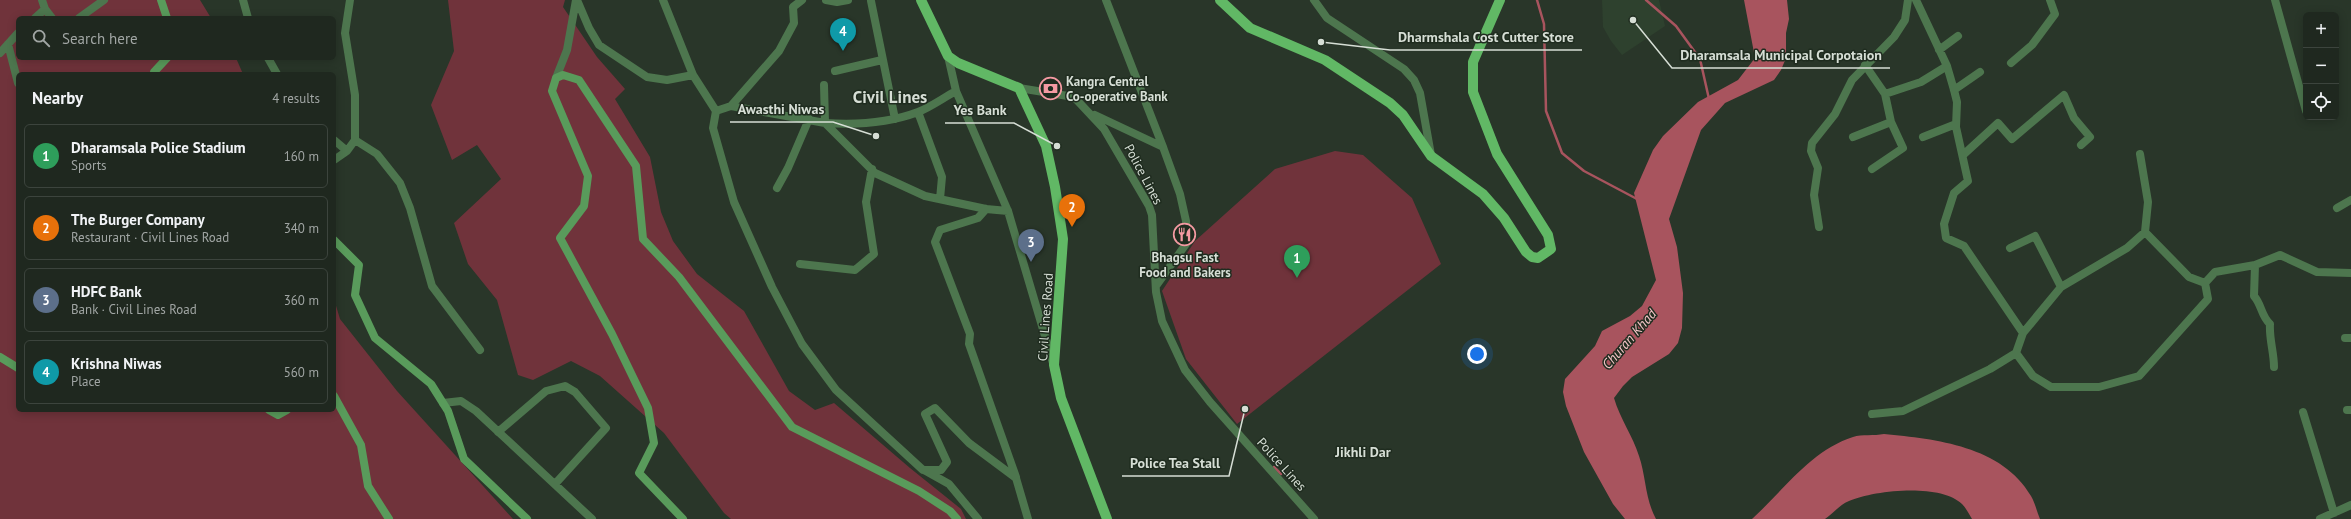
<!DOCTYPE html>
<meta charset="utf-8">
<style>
:root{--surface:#1f281f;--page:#273028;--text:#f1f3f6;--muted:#a1a6a4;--line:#3c443d;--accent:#f49aa2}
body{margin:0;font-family:"PT Sans",sans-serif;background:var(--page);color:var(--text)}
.controls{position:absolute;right:12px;top:12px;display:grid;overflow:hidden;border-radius:6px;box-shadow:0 2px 10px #0003}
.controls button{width:36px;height:36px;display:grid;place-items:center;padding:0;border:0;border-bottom:1px solid var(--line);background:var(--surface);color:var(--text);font:20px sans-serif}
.you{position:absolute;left:1477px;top:354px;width:14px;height:14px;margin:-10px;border:3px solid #fff;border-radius:50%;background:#1a73e8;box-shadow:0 0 0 6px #1a73e833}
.badge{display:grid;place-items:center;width:26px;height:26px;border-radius:50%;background:var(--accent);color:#fff;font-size:13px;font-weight:700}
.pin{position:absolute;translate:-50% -33px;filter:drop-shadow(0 1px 2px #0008)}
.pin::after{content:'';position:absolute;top:21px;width:14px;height:12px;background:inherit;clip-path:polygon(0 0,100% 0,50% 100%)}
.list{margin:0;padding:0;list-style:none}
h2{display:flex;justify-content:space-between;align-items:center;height:52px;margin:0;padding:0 16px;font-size:17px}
h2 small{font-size:13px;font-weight:400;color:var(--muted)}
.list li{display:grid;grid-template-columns:26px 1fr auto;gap:12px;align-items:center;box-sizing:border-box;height:64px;margin:0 8px 8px;padding:0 8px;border:1px solid var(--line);border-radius:6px}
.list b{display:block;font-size:15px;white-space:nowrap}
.list p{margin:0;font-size:13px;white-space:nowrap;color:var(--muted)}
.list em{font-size:13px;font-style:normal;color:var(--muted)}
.icon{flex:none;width:22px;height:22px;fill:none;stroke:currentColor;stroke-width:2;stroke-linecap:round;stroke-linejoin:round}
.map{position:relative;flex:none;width:2351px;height:519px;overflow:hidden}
.search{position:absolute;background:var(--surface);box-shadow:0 2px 10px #0003;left:16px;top:16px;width:320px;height:44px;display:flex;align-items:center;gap:10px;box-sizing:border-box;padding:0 14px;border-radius:6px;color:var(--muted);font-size:15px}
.panel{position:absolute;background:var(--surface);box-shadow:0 2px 10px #0003;left:16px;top:72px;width:320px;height:340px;border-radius:6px}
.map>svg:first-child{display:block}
.built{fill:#2e412e}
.green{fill:#70333b}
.water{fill:#a8545e}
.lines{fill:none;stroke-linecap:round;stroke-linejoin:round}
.stream{stroke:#a8545e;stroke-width:2.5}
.street{stroke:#4d764e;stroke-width:8}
.secondary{stroke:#599b5b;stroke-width:8}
.primary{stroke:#61b865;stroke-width:10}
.labels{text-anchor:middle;stroke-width:3;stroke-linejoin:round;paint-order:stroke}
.poi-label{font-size:13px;font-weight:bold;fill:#d6ded5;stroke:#1f2c1f;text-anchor:start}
.street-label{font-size:13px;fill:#d6ded5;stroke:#1f2c1f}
.water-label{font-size:14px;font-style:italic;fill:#f5c4c7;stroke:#1f2c1f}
.neighbourhood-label{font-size:14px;font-weight:bold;fill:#d6ded5;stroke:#1f2c1f}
.district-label{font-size:17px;font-weight:bold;fill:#d6ded5;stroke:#1f2c1f}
.leader{fill:none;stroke:#d6ded5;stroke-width:1.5}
.callout-dot{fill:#d6ded5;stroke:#1f2c1f;stroke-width:1.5}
.callout-label{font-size:14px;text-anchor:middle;font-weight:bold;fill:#d6ded5;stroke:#1f2c1f;stroke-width:3;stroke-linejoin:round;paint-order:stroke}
</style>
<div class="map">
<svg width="2351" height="519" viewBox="0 0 2351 519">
<rect width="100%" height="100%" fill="#293629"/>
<path class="built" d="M 1602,0 L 1659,0 L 1665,26 L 1622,55 L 1611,41 L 1603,27 Z"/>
<path class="green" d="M 0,0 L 200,0 L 211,18 L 18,18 L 18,58 L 236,58 L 243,74 L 18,74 L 18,410 L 334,410 L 334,299 L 340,319 L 397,391 L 513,519 L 0,519 Z
M 448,0 L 565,0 L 563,7 L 597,57 L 625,89 L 615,99 L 650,157 L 661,212 L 673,241 L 697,274 L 744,311 L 789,391 L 815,410 L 834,403 L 910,468 L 961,509 L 966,519 L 731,519 L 724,513 L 664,433 L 600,376 L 571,361 L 533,380 L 518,375 L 497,300 L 468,264 L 454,223 L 501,179 L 477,145 L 452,160 L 431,105 L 454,51 Z
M 1335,151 L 1363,155 L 1412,198 L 1441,264 L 1237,424 L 1186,359 L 1162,291 L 1195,241 L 1275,169 Z"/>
<path class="water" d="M 1744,0 L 1787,0 L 1789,19 L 1786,33 L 1786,58 L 1781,70 L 1774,80 L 1725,103 L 1701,130 L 1669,219 L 1677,247 L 1683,293 L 1682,328 L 1678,343 L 1669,354 L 1632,377 L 1623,386 L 1614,398 C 1620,419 1633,436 1639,456 C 1646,476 1645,499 1656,519 L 1625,519 L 1613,504 L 1584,452 L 1566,406 L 1563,392 L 1565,379 L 1595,346 L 1602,331 L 1630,316 L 1642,306 L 1656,280 L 1634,193 L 1653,150 L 1663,136 L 1698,102 L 1738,80 L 1755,58 Z
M 1884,434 C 1936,439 2002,446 2031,496 C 2035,503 2037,512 2040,519 L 1972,519 C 1969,514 1966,508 1962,504 C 1941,483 1874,490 1849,501 C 1839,505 1834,513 1825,519 L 1752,519 C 1784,490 1810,451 1853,437 C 1862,434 1874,436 1884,434 Z"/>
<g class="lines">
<path class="stream" d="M 1537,0 L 1544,24 L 1546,111 L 1562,153 L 1584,171 L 1637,199
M 1646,0 L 1676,26 L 1700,59 L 1709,99
M 1274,467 L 1281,474"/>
<path class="street" d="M 42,0 L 45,9 L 52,18
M 243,0 L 248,18
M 577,0 L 589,28 L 599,45 L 647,77 L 667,80 L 693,75
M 663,0 L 693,75 L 716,111 L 731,106 L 779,51 L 794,23 L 793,7 L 802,0
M 826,0 L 837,2 L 848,0
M 1106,0 L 1163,147 L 1180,194 L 1186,221 L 1186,244 L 1156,286
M 1314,0 L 1327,18 L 1404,69 L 1414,80 L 1420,93 L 1431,155
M 1916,0 L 1947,66 L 1954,90 L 1957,102 L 1956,127 L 1968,181 L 1954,193 L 1944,224 L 1946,238 L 1964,246 L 2023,333 L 2061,287 L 2127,248 L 2145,232 L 2189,277 L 2205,283 L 2215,272 L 2255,265 L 2280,255 L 2317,272 L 2351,273
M 2275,0 L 2306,111
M 871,1 L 895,119
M 35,18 L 45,9
M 79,18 L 104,0
M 8,44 L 18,83
M 1939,50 L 1958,36
M 0,53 L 18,33
M 948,56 L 956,91 L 1008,211 L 1053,363
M 268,58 L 277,74
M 2011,63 L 2032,45 L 2055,14 L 2050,0
M 1865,65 L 1885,94 L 1891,122 L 1903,148 L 1872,169
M 835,71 L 882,60
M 556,78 L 567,50 L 576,0
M 824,85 L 825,123 C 855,125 889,123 918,112 C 931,107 943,98 956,91
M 1019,88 L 1074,97 L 1104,129 L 1149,206 L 1152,215 L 1156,292 L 1162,321 L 1185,370 L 1210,402 L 1314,519
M 1954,90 L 1980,72
M 1885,94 L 1921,82 L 1947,66
M 731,106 L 825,123 L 875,173 L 925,196 L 986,209 L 1008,211
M 716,111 L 713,128 L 734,202 L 772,287 L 802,344 L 836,390 L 923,470 L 941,470 L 947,462 L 925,414 L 935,408 L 969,443 L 1016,478 L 1028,519
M 918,112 L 942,177 L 940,199
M 1095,115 L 1163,147
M 1853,137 L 1891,122
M 1923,137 L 1956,124
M 334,140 L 347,151
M 355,140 L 377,154 L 400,183 L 410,208 L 432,286 L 480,350
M 2140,154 L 2148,202 L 2145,232
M 1963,155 L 1998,123 L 2012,139 L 2064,95 L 2074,118 L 2090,137 L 2081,145
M 334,160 L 347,151 L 355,140 L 355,95 L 345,33 L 350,0
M 777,188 L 788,168 L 809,119
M 2337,208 L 2351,200
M 986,209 L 978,218 L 940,230 L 935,242 L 970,334 L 969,344 L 1016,477
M 1819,227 L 1814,195 L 1818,168 L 1811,151 L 1812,143 L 1835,114 L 1852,80 L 1894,37 L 1905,20 L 1908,0
M 2010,248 L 2035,236 L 2061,287
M 800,264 L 855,270 L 874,254 L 866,202 L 872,169
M 2255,265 L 2254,296 C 2262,305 2261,316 2270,324 C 2269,339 2274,352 2274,367
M 2345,338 L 2351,338
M 2016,353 L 2033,376 L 2051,387 L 2099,387 L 2139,376 L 2208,299 L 2205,283
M 443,403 L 461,401 L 476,411 L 592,519
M 2347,410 L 2351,410
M 2303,412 L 2334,513
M 1872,414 L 1903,411 L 1990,369 L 2016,353 L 2023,333
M 498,432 L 546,391 L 565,386 L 575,392 L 606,428 L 555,484
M 924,470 L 949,484 L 978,519
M 2320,519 L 2351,505"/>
<path class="secondary" d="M 161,0 L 167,18
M 154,74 L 154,72 L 167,58
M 334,240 L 359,265 L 355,295 L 375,338 L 431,384 L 448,411 L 464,459 L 527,519
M 0,357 L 18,368
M 334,396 L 361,445 L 368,486 L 389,519
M 269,410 L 278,415 L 287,410
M 683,519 L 639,473 L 654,443 L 648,408 L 612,334 L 560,238 L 584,206 L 588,176 L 552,91 L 556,78 L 563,75 L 579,80 L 636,166 L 643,239 L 679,277 L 792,427 L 919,491 L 950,511 L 957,519"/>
<path class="primary" d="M 921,0 L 948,56 L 958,63 L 1019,88 L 1046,146 L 1055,187 L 1063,239 L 1054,365 L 1061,398 L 1107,519
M 1220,0 L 1250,28 L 1325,60 L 1390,103 L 1403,115 L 1431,156 L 1483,194 L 1504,218 L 1526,252 L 1532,257 L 1538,258 L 1551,249 L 1548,235 L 1497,154 L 1473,92 L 1473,62 L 1500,0"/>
</g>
<defs>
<symbol id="bank-ring" viewBox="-11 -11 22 22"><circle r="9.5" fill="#1f2c1f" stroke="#f49aa2" stroke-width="1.5"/><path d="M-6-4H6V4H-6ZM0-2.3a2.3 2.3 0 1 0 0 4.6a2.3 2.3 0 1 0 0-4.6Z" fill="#f49aa2"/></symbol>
<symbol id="restaurant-ring" viewBox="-11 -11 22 22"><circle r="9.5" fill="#1f2c1f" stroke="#f49aa2" stroke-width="1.5"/><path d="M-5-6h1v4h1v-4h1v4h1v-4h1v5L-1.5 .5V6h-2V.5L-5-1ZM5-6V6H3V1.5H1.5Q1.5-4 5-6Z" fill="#f49aa2"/></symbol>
</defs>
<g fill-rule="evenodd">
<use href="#bank-ring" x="1038" y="76" width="25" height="25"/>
<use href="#restaurant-ring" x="1172" y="222" width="25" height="25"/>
</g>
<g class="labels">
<g class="poi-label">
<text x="1066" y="86">Kangra Central<tspan x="1066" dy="15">Co-operative Bank</tspan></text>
<text x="1185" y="262" text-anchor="middle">Bhagsu Fast<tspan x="1185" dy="15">Food and Bakers</tspan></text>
</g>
<g class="street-label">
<text transform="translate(1144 174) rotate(62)" y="5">Police Lines</text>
<text transform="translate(1045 317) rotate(-86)" y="5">Civil Lines Road</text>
<text transform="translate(1282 464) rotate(48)" y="5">Police Lines</text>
</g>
<g class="water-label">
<text transform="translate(1629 339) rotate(-49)" y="5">Churan Khad</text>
</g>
<g class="neighbourhood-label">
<text x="1363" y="457">Jikhli Dar</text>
</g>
<g class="district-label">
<text x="890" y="103">Civil Lines</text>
</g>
</g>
<path class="leader" d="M1321 42L1390 50H1582M1633 20L1672 68H1890M876 136L833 122H730M1057 146L1014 123H945M1245 409L1229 476H1122"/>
<g class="callout-dot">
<circle cx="1321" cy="42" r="4"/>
<circle cx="1633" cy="20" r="4"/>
<circle cx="876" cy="136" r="4"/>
<circle cx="1057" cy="146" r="4"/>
<circle cx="1245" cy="409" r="4"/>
</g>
<g class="callout-label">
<text x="1486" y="42">Dharmshala Cost Cutter Store</text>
<text x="1781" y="60">Dharamsala Municipal Corpotaion</text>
<text x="781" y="114">Awasthi Niwas</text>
<text x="980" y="115">Yes Bank</text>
<text x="1175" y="468">Police Tea Stall</text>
</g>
</svg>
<div class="controls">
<button>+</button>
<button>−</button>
<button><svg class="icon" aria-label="locate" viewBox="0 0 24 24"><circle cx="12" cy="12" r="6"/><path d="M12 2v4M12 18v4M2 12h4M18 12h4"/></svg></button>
</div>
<div class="you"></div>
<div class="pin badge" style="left:1297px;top:278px;background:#2e9e5b">1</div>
<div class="pin badge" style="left:1072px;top:227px;background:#e8710a">2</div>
<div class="pin badge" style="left:1031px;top:262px;background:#5c6f8a">3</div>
<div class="pin badge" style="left:843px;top:51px;background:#0f9aa8">4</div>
<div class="search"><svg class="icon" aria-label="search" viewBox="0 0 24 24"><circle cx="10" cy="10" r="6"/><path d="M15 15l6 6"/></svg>Search here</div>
<section class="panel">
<h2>Nearby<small>4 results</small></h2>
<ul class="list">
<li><span class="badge" style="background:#2e9e5b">1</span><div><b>Dharamsala Police Stadium</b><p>Sports</p></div><em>160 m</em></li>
<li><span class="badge" style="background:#e8710a">2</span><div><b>The Burger Company</b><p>Restaurant · Civil Lines Road</p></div><em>340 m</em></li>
<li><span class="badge" style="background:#5c6f8a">3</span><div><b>HDFC Bank</b><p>Bank · Civil Lines Road</p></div><em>360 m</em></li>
<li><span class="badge" style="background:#0f9aa8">4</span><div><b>Krishna Niwas</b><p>Place</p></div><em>560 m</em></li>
</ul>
</section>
</div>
